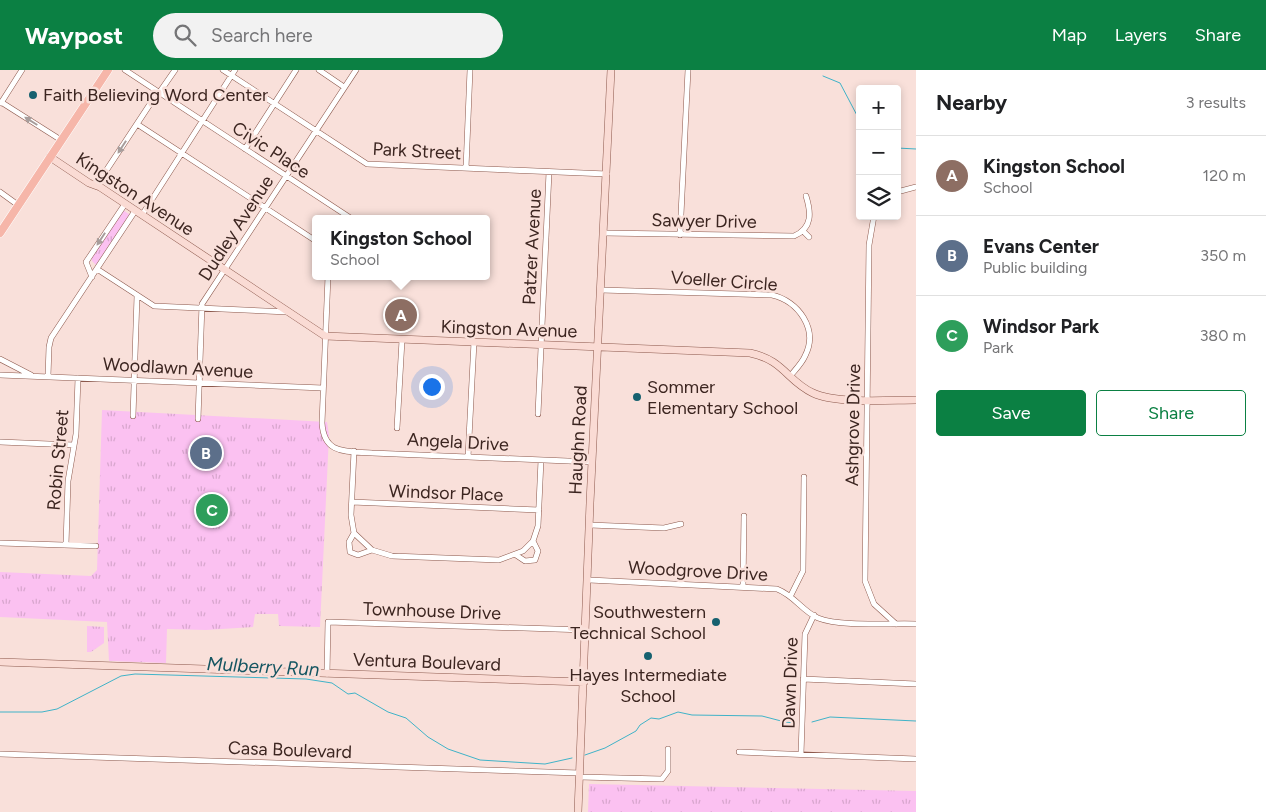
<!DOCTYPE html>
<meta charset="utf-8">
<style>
:root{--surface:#fff;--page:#f2f2f2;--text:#202124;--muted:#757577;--line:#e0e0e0;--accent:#0b8043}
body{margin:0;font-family:Figtree,sans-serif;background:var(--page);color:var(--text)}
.controls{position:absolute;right:15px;top:15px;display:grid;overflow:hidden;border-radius:5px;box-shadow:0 2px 8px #0003}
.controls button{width:45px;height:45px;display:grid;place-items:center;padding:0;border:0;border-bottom:1px solid var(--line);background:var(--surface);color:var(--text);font:25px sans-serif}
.you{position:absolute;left:431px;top:316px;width:18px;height:18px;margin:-12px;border:4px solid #fff;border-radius:50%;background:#1a73e8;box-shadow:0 0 0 8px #1a73e833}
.badge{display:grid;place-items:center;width:32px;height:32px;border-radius:50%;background:var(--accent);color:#fff;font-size:16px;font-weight:700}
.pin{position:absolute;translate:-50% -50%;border:2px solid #fff;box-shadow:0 1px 5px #0006}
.popup{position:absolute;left:312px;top:145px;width:178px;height:65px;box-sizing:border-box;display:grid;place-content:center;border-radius:5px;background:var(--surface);filter:drop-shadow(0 1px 4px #0005);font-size:16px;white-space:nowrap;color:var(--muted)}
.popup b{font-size:19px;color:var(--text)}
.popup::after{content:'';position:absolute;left:50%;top:100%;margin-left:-10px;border:10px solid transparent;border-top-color:var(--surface)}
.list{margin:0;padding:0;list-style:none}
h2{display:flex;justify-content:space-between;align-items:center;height:65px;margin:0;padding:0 20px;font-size:21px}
h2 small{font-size:16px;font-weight:400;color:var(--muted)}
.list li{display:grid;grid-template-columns:32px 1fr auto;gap:15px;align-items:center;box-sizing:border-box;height:80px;padding:0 20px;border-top:1px solid var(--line)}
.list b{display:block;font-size:19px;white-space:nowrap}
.list p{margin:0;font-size:16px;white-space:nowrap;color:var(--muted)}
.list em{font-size:16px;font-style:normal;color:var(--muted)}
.actions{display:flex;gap:10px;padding:15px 20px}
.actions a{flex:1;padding:11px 0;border:1px solid var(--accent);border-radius:5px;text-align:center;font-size:18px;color:var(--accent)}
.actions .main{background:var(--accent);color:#fff}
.icon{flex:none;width:28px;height:28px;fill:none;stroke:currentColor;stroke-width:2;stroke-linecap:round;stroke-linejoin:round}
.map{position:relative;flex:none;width:916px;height:742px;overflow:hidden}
header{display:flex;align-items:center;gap:30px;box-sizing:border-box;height:70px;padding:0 25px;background:var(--accent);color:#fff}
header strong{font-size:24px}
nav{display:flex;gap:28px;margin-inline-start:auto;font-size:18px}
.search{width:350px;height:45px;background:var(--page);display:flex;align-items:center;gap:12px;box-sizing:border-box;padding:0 18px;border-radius:28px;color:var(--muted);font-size:19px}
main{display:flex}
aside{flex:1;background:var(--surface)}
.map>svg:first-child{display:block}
.park{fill:url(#park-tufts)}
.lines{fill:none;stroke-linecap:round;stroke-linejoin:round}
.stream{stroke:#40b3c8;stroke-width:1}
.street-casing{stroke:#8c584c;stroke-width:6}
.secondary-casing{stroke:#8c584c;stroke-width:8}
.primary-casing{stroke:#fff;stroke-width:9}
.street{stroke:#fff;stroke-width:5}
.secondary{stroke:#fadbd4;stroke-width:7}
.primary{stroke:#f6b6a9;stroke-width:8}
.oneway{fill:#a79d9b}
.poi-dot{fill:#17616f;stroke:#f9e0da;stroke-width:2}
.labels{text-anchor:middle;stroke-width:5;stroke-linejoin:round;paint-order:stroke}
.poi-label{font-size:18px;fill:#3c2520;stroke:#f9e0da;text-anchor:start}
.street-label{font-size:18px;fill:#3c2520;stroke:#f9e0da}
.water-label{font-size:19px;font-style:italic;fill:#155561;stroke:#f9e0da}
</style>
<header>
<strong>Waypost</strong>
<div class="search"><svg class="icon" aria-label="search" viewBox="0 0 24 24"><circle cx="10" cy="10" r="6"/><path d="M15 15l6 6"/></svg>Search here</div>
<nav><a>Map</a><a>Layers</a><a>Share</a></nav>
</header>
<main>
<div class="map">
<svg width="916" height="742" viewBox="0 0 916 742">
<defs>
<pattern id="park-tufts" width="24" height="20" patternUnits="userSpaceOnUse" patternTransform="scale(1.25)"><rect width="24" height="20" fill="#fbc1f1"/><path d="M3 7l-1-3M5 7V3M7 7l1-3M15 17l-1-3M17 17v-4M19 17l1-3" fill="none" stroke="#d8a6ce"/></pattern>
</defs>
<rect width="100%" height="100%" fill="#f9e0da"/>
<path class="park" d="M 123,140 L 130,145 L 96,195 L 92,191 L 92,187 Z
M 102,340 L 327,352 L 329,365 L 320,557 L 279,556 L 278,544 L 255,544 L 253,557 L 206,560 L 167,559 L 166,593 L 109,591 L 107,552 L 0,547 L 0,502 L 91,506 L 97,500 Z
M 87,556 L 104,557 L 104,573 L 91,582 L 87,582 Z
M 589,714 L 916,721 L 916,742 L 588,742 Z"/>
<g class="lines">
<path class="stream" d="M 823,6 L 840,13 L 860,51
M 897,78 L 916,79
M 0,642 L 42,642 L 57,639 L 121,606 L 135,604 L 306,609 L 332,613 L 348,624 L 355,623 L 388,642 L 406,648 L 428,667 L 448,679 L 480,690 L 545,694 L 572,688
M 812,652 L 830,647 L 916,651
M 585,685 L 605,678 L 636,661 L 640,655 L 651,648 L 659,649 L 678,642 L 692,645 L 762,646 L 785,652 L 795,653"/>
<defs>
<path id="street" d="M 125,0 L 352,149
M 223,0 L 367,94 L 607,104
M 319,0 L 344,17
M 159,23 L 175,0
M 1,32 L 61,70
M 1,33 L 22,0
M 137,54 L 316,171
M 245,79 L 296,0
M 466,98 L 470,0
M 96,116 L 158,22
M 0,122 L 18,135
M 897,122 L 916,117
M 142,145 L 235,0
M 874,146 L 869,175 L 865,511 L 874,534 L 896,554
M 803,161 L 809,167
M 604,163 L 794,166 C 813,158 811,142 806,126
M 680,165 L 688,0
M 97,199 L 154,236 L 288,242
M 328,206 L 322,353 C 324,385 346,381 372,383 L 592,392
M 92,207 L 86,192 L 125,134
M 601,220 L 772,225 C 798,231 819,259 805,286 C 802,293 796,299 791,305
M 0,289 L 31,305
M 0,305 L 323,318
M 48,306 L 49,277 L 51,268 L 135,141
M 538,344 L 549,102
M 133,346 L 137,226
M 198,349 L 202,234 L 356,0
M 397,358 L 402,270
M 0,372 L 74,375
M 354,381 L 351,445 L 354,463 L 372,480 L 392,486 L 499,490 L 523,481 L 533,471 L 538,456 L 541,390
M 468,387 L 474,272
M 352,432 L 539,440
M 590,455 L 664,458 L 681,454
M 354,463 L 349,472 L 350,482 L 358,485 L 372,480
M 0,473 L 96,476
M 66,475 L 68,411 L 76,364 L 78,308
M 516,485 L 525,491 L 535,490 L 538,481 L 533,471
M 589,510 L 777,519 C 795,526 802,541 818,548 C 841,557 890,553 916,554
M 743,517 L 744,446
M 791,525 L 803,501 L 804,407
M 327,604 L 328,552 L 586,560
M 803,609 L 916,614
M 739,682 L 916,689
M 0,684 L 580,703
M 801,684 L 805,564 L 814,545
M 580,707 L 662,709 L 668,701 L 668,679"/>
<path id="secondary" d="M 50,87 L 89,113 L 100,117 L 325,266 L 750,283 C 784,290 787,311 813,323 C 836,334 889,330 916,330
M 0,592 L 584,612
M 578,742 L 590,433 L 611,0"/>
<path id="primary" d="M 0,163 L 108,0"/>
</defs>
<use href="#street" class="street-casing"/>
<use href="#secondary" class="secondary-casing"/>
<use href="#primary" class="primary-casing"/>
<use href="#street" class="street"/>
<use href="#secondary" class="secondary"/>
<use href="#primary" class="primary"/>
</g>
<defs><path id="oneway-solid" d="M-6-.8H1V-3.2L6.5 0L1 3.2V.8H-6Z" transform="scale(1.25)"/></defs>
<g class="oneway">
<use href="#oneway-solid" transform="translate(31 51) rotate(-148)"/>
<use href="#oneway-solid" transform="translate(122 77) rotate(123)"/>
<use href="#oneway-solid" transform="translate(101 169) rotate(123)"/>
</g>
<g class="poi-dot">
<circle cx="33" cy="25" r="5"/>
<circle cx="637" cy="327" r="5"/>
<circle cx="716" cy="552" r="5"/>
<circle cx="648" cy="586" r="5"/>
</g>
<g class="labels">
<g class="poi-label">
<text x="43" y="31">Faith Believing Word Center</text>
<text x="647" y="323">Sommer<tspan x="647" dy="21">Elementary School</tspan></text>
<text x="706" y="548" text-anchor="end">Southwestern<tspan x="706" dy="21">Technical School</tspan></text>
<text x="648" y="611" text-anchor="middle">Hayes Intermediate<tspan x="648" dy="21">School</tspan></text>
</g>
<g class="street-label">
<text transform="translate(271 80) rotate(33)" y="6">Civic Place</text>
<text transform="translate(417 81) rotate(3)" y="6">Park Street</text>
<text transform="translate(135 124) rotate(33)" y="6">Kingston Avenue</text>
<text transform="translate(704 151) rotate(1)" y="6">Sawyer Drive</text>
<text transform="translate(236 158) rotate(-57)" y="6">Dudley Avenue</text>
<text transform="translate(532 177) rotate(-87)" y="6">Patzer Avenue</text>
<text transform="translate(724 211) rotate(4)" y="6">Voeller Circle</text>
<text transform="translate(509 259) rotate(2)" y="6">Kingston Avenue</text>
<text transform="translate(178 298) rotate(3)" y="6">Woodlawn Avenue</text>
<text transform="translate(853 355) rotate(-89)" y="6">Ashgrove Drive</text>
<text transform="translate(578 370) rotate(-87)" y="6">Haughn Road</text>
<text transform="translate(458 372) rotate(3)" y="6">Angela Drive</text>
<text transform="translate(58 390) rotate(-85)" y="6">Robin Street</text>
<text transform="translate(446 423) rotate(2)" y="6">Windsor Place</text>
<text transform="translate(698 501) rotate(3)" y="6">Woodgrove Drive</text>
<text transform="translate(432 541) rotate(2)" y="6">Townhouse Drive</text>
<text transform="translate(427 592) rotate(2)" y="6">Ventura Boulevard</text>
<text transform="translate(790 613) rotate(-88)" y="6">Dawn Drive</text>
<text transform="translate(290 680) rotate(2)" y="6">Casa Boulevard</text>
</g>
<g class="water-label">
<text transform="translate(263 596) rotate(3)" y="7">Mulberry Run</text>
</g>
</g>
</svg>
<div class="controls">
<button>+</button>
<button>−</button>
<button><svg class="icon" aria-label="layers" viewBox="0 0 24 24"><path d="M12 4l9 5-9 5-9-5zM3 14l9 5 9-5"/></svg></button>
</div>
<div class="you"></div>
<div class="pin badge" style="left:401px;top:245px;background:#8d6e63">A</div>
<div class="popup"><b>Kingston School</b>School</div>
<div class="pin badge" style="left:206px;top:383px;background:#5c6f8a">B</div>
<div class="pin badge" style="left:212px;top:440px;background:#2e9e5b">C</div>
</div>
<aside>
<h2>Nearby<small>3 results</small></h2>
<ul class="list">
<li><span class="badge" style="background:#8d6e63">A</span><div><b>Kingston School</b><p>School</p></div><em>120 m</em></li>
<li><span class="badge" style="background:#5c6f8a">B</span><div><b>Evans Center</b><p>Public building</p></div><em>350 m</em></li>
<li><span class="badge" style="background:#2e9e5b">C</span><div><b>Windsor Park</b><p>Park</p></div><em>380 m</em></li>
</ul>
<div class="actions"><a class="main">Save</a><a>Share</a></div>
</aside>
</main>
